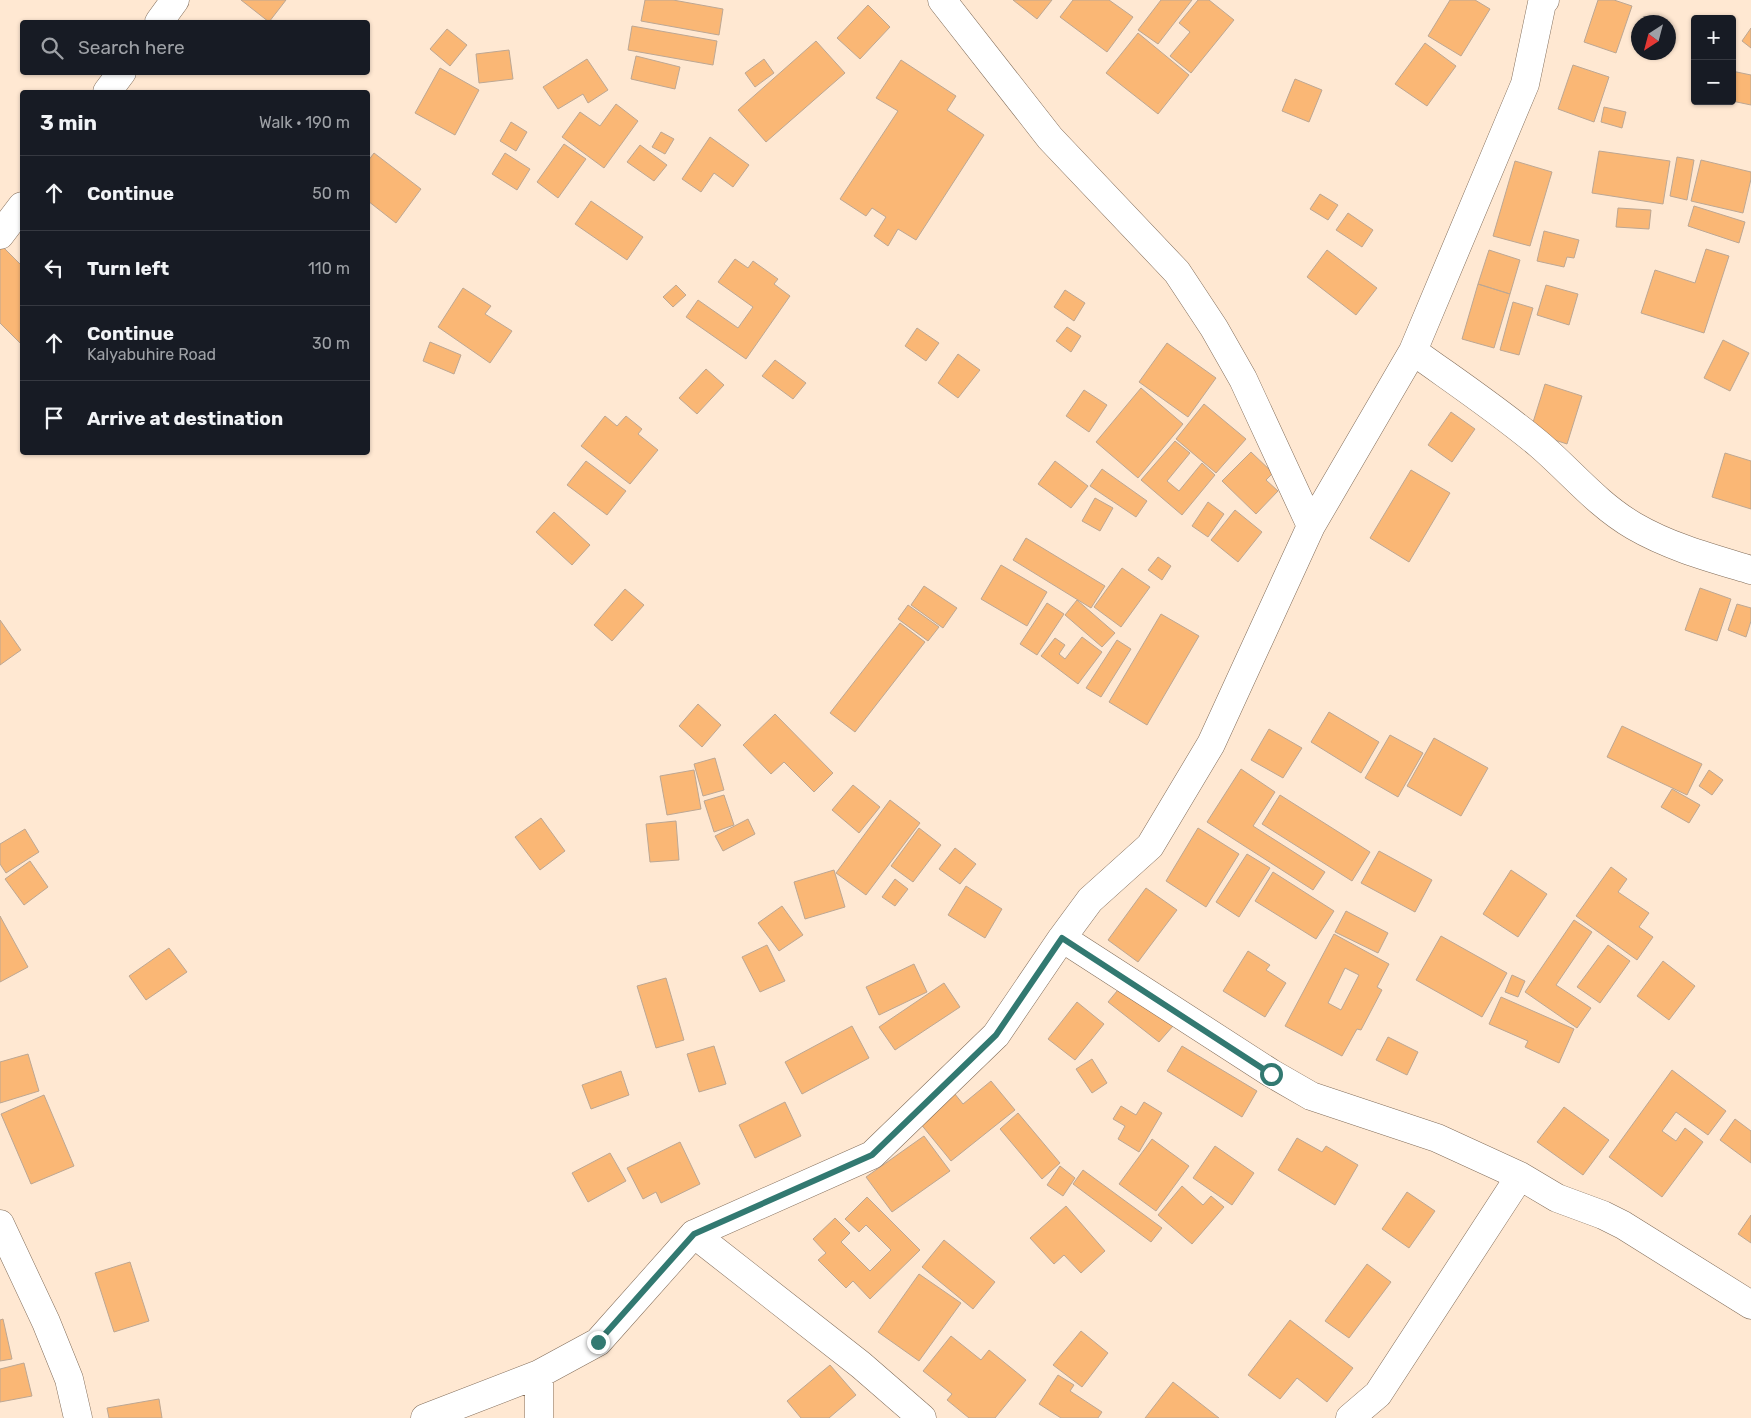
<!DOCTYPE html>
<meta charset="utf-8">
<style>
:root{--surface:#171b24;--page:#242831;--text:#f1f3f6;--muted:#9ea1a6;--line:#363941}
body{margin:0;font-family:Rubik,sans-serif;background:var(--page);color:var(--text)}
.controls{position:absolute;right:15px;top:15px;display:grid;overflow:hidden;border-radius:5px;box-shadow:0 1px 4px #0004}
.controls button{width:45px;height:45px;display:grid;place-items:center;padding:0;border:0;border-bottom:1px solid var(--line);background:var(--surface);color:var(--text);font:25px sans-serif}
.compass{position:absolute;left:1631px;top:15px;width:45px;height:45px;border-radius:50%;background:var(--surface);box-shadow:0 1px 4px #0004;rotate:216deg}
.stop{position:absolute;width:15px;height:15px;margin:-11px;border:4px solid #327971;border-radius:50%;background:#fff}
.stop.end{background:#327971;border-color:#fff;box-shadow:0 1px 5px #0008}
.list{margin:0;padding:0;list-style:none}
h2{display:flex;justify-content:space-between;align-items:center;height:65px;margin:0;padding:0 20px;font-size:21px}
h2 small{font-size:16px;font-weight:400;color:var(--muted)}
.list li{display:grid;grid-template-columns:32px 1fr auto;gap:15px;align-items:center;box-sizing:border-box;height:75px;padding:0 20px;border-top:1px solid var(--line)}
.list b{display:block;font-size:19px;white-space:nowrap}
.list p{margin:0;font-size:16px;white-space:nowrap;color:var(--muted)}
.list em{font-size:16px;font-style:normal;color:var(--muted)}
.icon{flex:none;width:28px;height:28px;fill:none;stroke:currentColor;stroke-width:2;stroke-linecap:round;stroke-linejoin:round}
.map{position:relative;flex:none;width:1751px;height:1418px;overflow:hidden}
.search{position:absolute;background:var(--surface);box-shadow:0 1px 4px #0004;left:20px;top:20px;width:350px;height:55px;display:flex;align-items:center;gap:12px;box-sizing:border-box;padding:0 18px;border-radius:5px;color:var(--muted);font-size:19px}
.panel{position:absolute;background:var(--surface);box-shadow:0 1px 4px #0004;left:20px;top:90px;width:350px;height:365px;border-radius:5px}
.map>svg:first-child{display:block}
.building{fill:#fab775;stroke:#bda793;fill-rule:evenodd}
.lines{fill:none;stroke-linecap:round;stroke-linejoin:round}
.street-casing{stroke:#826d5a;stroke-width:29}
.street{stroke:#fff;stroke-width:28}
.route{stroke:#327971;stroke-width:6}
</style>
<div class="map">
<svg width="1751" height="1418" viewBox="0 0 1751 1418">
<rect width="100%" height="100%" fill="#ffe8d2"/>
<path class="building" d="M 241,0 L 286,0 L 269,22 Z
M 645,0 L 673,0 L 723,9 L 719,35 L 641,21 Z
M 1013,0 L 1052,0 L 1037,19 Z
M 1073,0 L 1109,0 L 1133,17 L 1107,52 L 1060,17 Z
M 1161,0 L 1192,0 L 1158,44 L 1138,30 Z
M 1198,0 L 1209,0 L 1234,20 L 1191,73 L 1170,56 L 1190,32 L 1179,23 Z
M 1450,0 L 1475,0 L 1490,9 L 1461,56 L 1428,36 Z
M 1598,0 L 1614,0 L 1632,6 L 1616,53 L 1584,42 Z
M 868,5 L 890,27 L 860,59 L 837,38 Z
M 632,26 L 717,41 L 713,65 L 628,50 Z
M 1751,28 L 1751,48 L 1742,41 Z
M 447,29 L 467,45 L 450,66 L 430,49 Z
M 1138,33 L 1189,75 L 1158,114 L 1106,73 Z
M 816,41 L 845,73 L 766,142 L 738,110 Z
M 1425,43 L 1456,66 L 1427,106 L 1395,84 Z
M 509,50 L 513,79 L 479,83 L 476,54 Z
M 636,56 L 680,67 L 675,89 L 631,79 Z
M 587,59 L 608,90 L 588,103 L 583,94 L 558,109 L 543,87 Z
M 764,59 L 774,73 L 755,87 L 745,73 Z
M 901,60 L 956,96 L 947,110 L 984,135 L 916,240 L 898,229 L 888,246 L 874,236 L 886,217 L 872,208 L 866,216 L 840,199 L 898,111 L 876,98 Z
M 1573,65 L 1609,77 L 1594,122 L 1558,109 Z
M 440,68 L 479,90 L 455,135 L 415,113 Z
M 1732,71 L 1751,75 L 1751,105 L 1732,101 Z
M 1295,79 L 1322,90 L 1309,122 L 1282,111 Z
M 616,104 L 638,121 L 604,168 L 562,137 L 580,112 L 600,126 Z
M 1604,107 L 1626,112 L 1622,128 L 1601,122 Z
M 511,122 L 527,132 L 516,151 L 500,141 Z
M 661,132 L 674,139 L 665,154 L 652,147 Z
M 710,137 L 749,165 L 733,187 L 714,173 L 701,192 L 682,179 Z
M 564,144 L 586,159 L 558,198 L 537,182 Z
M 640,145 L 667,165 L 654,181 L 627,162 Z
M 1599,151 L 1670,161 L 1663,204 L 1592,193 Z
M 374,153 L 421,189 L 396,223 L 368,201 L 368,161 Z
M 505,153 L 530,169 L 517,190 L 492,174 Z
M 1677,157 L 1694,160 L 1687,200 L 1670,196 Z
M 1701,160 L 1751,172 L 1751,179 L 1743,213 L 1691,201 Z
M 1515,161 L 1552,172 L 1530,246 L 1493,236 Z
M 1320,194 L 1338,205 L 1328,220 L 1310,209 Z
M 591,201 L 643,237 L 627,260 L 575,224 Z
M 1694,206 L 1745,222 L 1739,243 L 1688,226 Z
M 1618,208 L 1651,210 L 1649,229 L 1616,227 Z
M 1348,213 L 1373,230 L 1362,247 L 1336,230 Z
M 1544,231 L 1579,240 L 1574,258 L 1567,257 L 1564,267 L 1537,261 Z
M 2,246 L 22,266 L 22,345 L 0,323 L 0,247 Z
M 1706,249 L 1729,256 L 1704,333 L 1641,313 L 1655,270 L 1695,283 Z
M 1327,250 L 1377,288 L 1356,315 L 1307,277 Z
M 1489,250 L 1520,260 L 1510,294 L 1478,284 Z
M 735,259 L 748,268 L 753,261 L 778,279 L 774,284 L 790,296 L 746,359 L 686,317 L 698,300 L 738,328 L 753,307 L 718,282 Z
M 1478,284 L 1510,294 L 1494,348 L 1462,339 Z
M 676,285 L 686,295 L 673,307 L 663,297 Z
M 1546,285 L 1578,294 L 1569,325 L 1537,315 Z
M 463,288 L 491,306 L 485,314 L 512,331 L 490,363 L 438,327 Z
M 1065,290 L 1085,303 L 1074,321 L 1054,307 Z
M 1513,302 L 1533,308 L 1519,355 L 1500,350 Z
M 1067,327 L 1081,336 L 1071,352 L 1056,341 Z
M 917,328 L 939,343 L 926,361 L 905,346 Z
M 1723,340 L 1749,353 L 1730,391 L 1704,378 Z
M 430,342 L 461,355 L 454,374 L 423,361 Z
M 1167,343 L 1216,378 L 1188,417 L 1139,382 Z
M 958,354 L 980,370 L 958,398 L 938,383 Z
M 775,360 L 806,383 L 793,399 L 762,376 Z
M 706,369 L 724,385 L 697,414 L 679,398 Z
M 1545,384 L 1582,396 L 1567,444 L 1530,432 Z
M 1141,388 L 1183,424 L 1138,478 L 1096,442 Z
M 1084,390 L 1107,405 L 1089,432 L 1066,416 Z
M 1204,404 L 1246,439 L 1216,473 L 1176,439 Z
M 1451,412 L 1475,429 L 1452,462 L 1428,445 Z
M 605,416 L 617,426 L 626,416 L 642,429 L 638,434 L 658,450 L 630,484 L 581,446 Z
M 1175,441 L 1190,453 L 1167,481 L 1179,491 L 1202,463 L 1215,475 L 1182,515 L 1141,480 Z
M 1251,452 L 1273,473 L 1266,480 L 1278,491 L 1256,514 L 1222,481 Z
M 1725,453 L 1751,461 L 1751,509 L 1712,497 Z
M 586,461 L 626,491 L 607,515 L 567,485 Z
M 1055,461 L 1088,486 L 1071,508 L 1038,484 Z
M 1102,469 L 1147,501 L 1136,517 L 1090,486 Z
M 1411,470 L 1450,493 L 1409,562 L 1370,538 Z
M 1095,498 L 1113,508 L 1100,531 L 1082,521 Z
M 1208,502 L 1224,514 L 1208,537 L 1192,526 Z
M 1235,510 L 1262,532 L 1238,562 L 1211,540 Z
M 554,512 L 590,545 L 572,565 L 536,532 Z
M 1026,538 L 1105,586 L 1091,608 L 1013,560 Z
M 1158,557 L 1171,566 L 1162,580 L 1148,570 Z
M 1001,565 L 1047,592 L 1027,626 L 981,599 Z
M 1122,568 L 1150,587 L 1121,627 L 1094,607 Z
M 924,586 L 957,608 L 943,628 L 911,605 Z
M 1700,588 L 1731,599 L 1717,641 L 1685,630 Z
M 625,589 L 644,605 L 612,641 L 594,625 Z
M 1077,600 L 1115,633 L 1102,647 L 1065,615 Z
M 1047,603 L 1064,614 L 1037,655 L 1020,644 Z
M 1737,604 L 1751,608 L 1751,621 L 1746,637 L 1728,630 Z
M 908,605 L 939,627 L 928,641 L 898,619 Z
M 1161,614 L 1199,636 L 1147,725 L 1109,702 Z
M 0,620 L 21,650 L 0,665 Z
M 900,623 L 925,642 L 855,732 L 830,713 Z
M 1082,637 L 1102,652 L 1078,684 L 1041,656 L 1055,638 L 1065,645 L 1059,654 L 1065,659 Z
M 1117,640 L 1131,649 L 1101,697 L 1086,688 Z
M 698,704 L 721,725 L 702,747 L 679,726 Z
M 1329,712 L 1379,742 L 1361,773 L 1311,742 Z
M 775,714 L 833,773 L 814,792 L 784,762 L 771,774 L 743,745 Z
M 1622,726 L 1702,764 L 1687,795 L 1607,757 Z
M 1269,729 L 1302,748 L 1283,778 L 1251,760 Z
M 1390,735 L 1423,753 L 1398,797 L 1365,778 Z
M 1434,738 L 1488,768 L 1461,816 L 1407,786 Z
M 715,758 L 724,790 L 703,796 L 694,764 Z
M 1241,769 L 1275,792 L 1253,826 L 1325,872 L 1313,890 L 1207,822 Z
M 694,770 L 701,809 L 667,815 L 660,776 Z
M 1709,770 L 1723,780 L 1712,795 L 1699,786 Z
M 853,785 L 880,807 L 859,833 L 832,810 Z
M 1672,789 L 1700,805 L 1689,823 L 1661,807 Z
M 724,795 L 734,825 L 714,832 L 704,801 Z
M 1280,795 L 1370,852 L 1352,881 L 1262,824 Z
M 890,800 L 920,823 L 866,895 L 836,873 Z
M 541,818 L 565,851 L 540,870 L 515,837 Z
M 748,819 L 755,834 L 723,851 L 715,836 Z
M 676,821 L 679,860 L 650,862 L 646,824 Z
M 919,828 L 941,845 L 913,882 L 891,866 Z
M 1198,828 L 1239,854 L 1206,907 L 1166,881 Z
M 25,829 L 39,852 L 6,873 L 0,864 L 0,844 Z
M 955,848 L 976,864 L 960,884 L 939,869 Z
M 1379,851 L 1432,880 L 1415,912 L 1361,883 Z
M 1247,854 L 1270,868 L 1239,917 L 1216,902 Z
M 30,861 L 48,887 L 24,905 L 5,879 Z
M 1611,867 L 1627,879 L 1618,892 L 1649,913 L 1639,927 L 1653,937 L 1637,960 L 1576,916 Z
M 834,870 L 845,907 L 805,919 L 794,882 Z
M 1511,870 L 1547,894 L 1518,937 L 1483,914 Z
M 1273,872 L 1334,911 L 1316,939 L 1255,901 Z
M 895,879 L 908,889 L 895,906 L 882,897 Z
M 966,886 L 1002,909 L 985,938 L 948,915 Z
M 1146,888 L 1177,910 L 1138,962 L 1108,940 Z
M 782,906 L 803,935 L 779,951 L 758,923 Z
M 1346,911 L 1388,933 L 1378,953 L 1335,932 Z
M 0,916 L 28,967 L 0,982 Z
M 1574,920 L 1592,932 L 1556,985 L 1591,1008 L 1577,1028 L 1525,992 Z
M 1334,934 L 1389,964 L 1377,987 L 1382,990 L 1361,1030 L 1357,1029 L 1342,1056 L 1285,1026 ZM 1345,968 L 1359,975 L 1341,1010 L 1328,1003 Z
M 1441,936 L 1507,973 L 1482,1017 L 1416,980 Z
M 767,945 L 785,981 L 760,992 L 742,957 Z
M 1608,945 L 1630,961 L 1600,1003 L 1577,987 Z
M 169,948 L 187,972 L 146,1000 L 129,976 Z
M 1248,951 L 1270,965 L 1266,970 L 1286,983 L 1265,1017 L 1223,991 Z
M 1663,961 L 1695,986 L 1669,1020 L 1637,996 Z
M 914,964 L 927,992 L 879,1015 L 866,987 Z
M 1512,975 L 1525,981 L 1518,997 L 1505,992 Z
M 666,978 L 684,1040 L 656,1048 L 637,986 Z
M 944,983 L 960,1007 L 895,1050 L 879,1027 Z
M 1122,985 L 1173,1026 L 1159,1042 L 1108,1002 Z
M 1501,997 L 1574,1029 L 1559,1063 L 1525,1047 L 1528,1041 L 1489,1024 Z
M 1077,1002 L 1104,1024 L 1075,1060 L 1048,1039 Z
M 852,1026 L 869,1058 L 802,1094 L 785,1062 Z
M 1388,1037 L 1418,1052 L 1407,1075 L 1376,1060 Z
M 714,1046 L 726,1084 L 699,1092 L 687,1054 Z
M 1182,1046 L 1257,1091 L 1242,1117 L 1167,1071 Z
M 28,1054 L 39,1091 L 0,1103 L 0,1062 Z
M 1092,1059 L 1107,1083 L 1092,1093 L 1076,1069 Z
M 1672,1070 L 1726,1111 L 1708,1135 L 1676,1112 L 1662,1131 L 1676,1141 L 1685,1128 L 1703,1142 L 1662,1197 L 1609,1157 Z
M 621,1071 L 629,1095 L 591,1109 L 582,1085 Z
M 991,1081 L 1015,1110 L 951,1161 L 915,1117 L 950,1088 L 963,1104 Z
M 44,1095 L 74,1166 L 31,1184 L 1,1114 Z
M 785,1102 L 801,1136 L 755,1158 L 739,1125 Z
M 1144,1102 L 1162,1113 L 1139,1152 L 1118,1139 L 1125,1126 L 1113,1119 L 1121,1106 L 1136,1115 Z
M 1564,1107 L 1609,1140 L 1583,1175 L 1537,1142 Z
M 1018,1113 L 1060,1163 L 1042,1179 L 1000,1129 Z
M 1735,1119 L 1751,1131 L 1751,1163 L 1720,1140 Z
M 924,1136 L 950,1171 L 892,1212 L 866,1177 Z
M 1297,1138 L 1322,1152 L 1326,1146 L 1358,1165 L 1335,1205 L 1278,1170 Z
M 1152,1139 L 1189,1166 L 1156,1211 L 1119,1184 Z
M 680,1142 L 700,1184 L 661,1203 L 656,1192 L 643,1199 L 627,1168 Z
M 1215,1146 L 1254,1173 L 1232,1205 L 1193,1178 Z
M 610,1153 L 626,1181 L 588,1202 L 572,1173 Z
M 1060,1166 L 1075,1178 L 1063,1196 L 1047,1185 Z
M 1083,1170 L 1162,1228 L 1151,1242 L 1073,1184 Z
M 1182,1186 L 1203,1205 L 1211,1196 L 1224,1207 L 1192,1244 L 1158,1215 Z
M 1407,1192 L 1435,1211 L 1409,1248 L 1382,1229 Z
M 867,1197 L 920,1250 L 870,1299 L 853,1281 L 846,1288 L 818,1260 L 826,1253 L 813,1239 L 835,1218 L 850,1233 L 841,1242 L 870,1271 L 891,1250 L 866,1225 L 859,1232 L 845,1219 Z
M 1066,1206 L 1105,1251 L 1081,1273 L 1064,1255 L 1054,1264 L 1030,1238 Z
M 1751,1215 L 1751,1243 L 1738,1234 Z
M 944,1240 L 995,1282 L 973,1309 L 922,1267 Z
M 130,1262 L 149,1321 L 114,1332 L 95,1273 Z
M 1367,1264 L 1391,1282 L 1349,1338 L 1325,1321 Z
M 919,1274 L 961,1303 L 919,1361 L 878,1332 Z
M 3,1319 L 12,1359 L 0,1361 L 0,1320 Z
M 1290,1320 L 1353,1368 L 1327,1402 L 1297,1378 L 1280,1399 L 1248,1375 Z
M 1081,1331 L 1108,1353 L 1082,1387 L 1053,1365 Z
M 951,1336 L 981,1360 L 989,1350 L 1026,1380 L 995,1418 L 969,1418 L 947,1400 L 952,1394 L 923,1371 Z
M 24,1363 L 32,1396 L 0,1402 L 0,1369 Z
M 830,1365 L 856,1395 L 829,1418 L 801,1418 L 787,1401 Z
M 1058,1375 L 1074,1385 L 1070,1391 L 1102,1412 L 1098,1418 L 1061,1418 L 1039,1404 Z
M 1173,1382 L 1219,1418 L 1145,1418 Z
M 159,1399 L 162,1418 L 109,1418 L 107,1408 Z"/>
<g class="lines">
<defs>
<path id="street" d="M 942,0 L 1050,138 L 1177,272 L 1214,328 L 1243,379 L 1311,526
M 159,22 L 175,0
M 107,92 L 122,72
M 0,235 L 22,206
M 1413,351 C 1456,382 1501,412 1541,446 C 1572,473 1598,505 1634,526 C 1670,547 1711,558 1751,570
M 1062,938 L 1271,1073 L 1311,1096 L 1437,1138 L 1520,1176 L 1557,1198 L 1603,1215 L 1623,1225 L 1751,1305
M 0,1224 L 46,1322 L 69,1379 L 78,1418
M 694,1234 L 861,1365 L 922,1418
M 425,1418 L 539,1374 L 598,1342 L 694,1234 L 872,1155 L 996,1035 L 1062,938 L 1090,900 L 1150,846 L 1211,744 L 1311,526 L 1413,351 L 1525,84 L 1542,3 L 1545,0
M 539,1418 L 539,1374
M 1350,1418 L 1378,1394 L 1520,1176"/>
</defs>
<use href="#street" class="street-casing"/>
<use href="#street" class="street"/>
</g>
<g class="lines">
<path class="route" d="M 598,1342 L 694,1234 L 872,1155 L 996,1035 L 1062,938 L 1271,1074"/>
</g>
</svg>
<div class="controls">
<button>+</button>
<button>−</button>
</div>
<svg class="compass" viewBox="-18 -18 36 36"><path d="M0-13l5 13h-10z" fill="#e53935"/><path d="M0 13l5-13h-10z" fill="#9ea1a6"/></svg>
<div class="stop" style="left:1271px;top:1074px"></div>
<div class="stop end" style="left:598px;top:1342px"></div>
<div class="search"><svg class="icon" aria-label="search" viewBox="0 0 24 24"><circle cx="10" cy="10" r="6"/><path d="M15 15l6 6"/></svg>Search here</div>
<section class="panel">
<h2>3 min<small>Walk · 190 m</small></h2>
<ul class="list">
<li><svg class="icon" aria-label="ahead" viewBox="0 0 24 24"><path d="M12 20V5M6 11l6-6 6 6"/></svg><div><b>Continue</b></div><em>50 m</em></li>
<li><svg class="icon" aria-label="left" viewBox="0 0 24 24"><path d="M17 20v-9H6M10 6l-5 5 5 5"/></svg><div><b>Turn left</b></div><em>110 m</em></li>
<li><svg class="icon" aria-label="ahead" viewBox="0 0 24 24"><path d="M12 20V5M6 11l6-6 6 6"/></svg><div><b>Continue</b><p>Kalyabuhire Road</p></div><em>30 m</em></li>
<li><svg class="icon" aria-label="arrive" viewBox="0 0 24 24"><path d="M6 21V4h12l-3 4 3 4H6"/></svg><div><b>Arrive at destination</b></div></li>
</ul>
</section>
</div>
